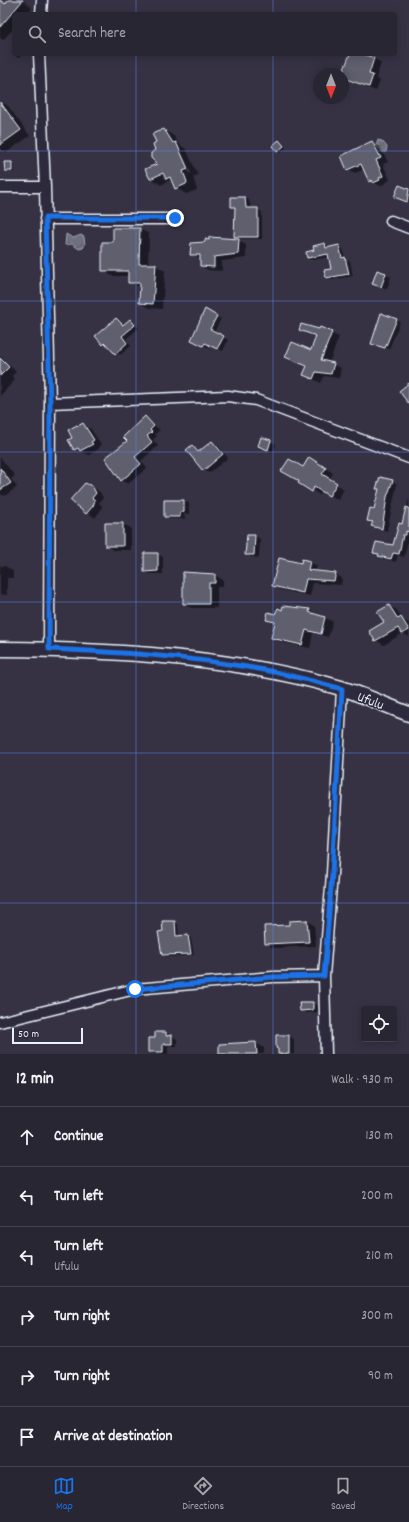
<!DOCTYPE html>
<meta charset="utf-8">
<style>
:root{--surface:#282633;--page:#302e3b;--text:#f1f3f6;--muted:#a5a5ac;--line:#44434e;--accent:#1a73e8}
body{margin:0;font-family:Dekko,sans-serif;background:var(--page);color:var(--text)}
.controls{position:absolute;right:12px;bottom:12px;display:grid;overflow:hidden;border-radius:4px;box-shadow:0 2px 10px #0003}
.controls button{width:36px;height:36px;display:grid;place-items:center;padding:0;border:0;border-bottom:1px solid var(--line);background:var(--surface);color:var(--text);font:20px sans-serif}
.compass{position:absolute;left:313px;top:68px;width:36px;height:36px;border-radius:50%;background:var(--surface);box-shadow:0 2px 10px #0003;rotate:180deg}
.scale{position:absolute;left:12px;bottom:10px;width:71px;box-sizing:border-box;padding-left:4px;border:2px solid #e8f1f8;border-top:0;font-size:11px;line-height:14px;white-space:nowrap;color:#e8f1f8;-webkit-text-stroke:3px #2f2a3d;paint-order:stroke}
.stop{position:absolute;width:12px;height:12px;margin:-9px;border:3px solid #1a73e8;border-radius:50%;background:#fff}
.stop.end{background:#1a73e8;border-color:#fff;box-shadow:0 1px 4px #0008}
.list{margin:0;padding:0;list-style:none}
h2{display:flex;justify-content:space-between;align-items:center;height:52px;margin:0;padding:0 16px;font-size:17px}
h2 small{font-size:13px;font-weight:400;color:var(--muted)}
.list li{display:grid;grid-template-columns:26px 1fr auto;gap:12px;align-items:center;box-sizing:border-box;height:60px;padding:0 16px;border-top:1px solid var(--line)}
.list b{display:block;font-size:15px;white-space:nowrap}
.list p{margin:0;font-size:13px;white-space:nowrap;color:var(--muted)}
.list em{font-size:13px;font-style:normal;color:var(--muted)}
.icon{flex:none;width:22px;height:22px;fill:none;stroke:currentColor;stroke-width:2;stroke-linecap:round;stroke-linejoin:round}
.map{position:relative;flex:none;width:409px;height:1054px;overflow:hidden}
.search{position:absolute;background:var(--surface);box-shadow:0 2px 10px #0003;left:12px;right:12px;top:12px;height:44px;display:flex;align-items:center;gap:10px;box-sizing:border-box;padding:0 14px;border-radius:4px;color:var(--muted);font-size:15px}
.sheet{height:412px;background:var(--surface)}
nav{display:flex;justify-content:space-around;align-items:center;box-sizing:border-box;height:56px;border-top:1px solid var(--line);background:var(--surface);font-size:11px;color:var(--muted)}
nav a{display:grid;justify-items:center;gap:2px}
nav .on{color:var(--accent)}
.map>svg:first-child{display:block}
.water{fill:url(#water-waves);stroke:#a0a4af}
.shadow{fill:#0007;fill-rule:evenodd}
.building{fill:#605e6e;stroke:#e8f1f8}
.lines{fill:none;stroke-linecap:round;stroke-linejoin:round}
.street-casing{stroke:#e8f1f8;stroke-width:13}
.secondary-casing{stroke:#e8f1f8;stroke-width:17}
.street{stroke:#2f2a3d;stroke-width:10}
.secondary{stroke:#2f2a3d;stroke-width:14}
.route{stroke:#1a73e8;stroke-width:5}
.grid{fill:none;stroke:#5a7fe2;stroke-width:1;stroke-opacity:0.55}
.labels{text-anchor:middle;stroke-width:3;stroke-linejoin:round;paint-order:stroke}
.street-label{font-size:14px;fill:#e8f1f8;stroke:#2f2a3d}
</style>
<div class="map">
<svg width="409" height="1054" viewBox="0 0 409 1054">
<defs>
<pattern id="water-waves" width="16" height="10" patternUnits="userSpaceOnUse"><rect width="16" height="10" fill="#70717f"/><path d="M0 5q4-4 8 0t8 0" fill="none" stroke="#5b5c64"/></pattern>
</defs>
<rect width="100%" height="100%" fill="#363244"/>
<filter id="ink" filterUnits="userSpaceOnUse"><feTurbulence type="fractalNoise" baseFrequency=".025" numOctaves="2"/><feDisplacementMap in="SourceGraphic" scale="8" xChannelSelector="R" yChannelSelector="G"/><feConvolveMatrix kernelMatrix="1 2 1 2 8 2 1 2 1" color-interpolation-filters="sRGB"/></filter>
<g filter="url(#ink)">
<path class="water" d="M 378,140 L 382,141 L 387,147 L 386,152 L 382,152 L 376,146 Z
M 66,234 L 73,238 L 81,235 L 84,237 L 85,245 L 83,248 L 79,249 L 72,244 L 65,245 Z"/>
<path class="shadow" d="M 9,0 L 23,0 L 32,8 L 26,14 L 14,14 L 14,28 L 3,40 L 0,38 L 0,1 L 6,4 Z
M 14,50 L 14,54 L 22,54 L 19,58 L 12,53 Z
M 351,54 L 368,54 L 381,63 L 376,78 L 380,81 L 376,91 L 343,78 Z
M 0,101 L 8,106 L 30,136 L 7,152 L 0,149 Z
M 164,130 L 174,136 L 180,145 L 186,149 L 198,175 L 193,177 L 197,190 L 186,194 L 176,188 L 170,180 L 161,185 L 150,178 L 158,164 L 157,143 ZM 176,145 L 178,145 L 191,173 L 189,174 Z
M 280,141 L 286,148 L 280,153 L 274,146 Z
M 372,143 L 380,147 L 388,162 L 383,164 L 390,180 L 381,186 L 370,181 L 365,169 L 355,173 L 348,169 Z
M 12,163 L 14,164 L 14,172 L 6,171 Z
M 400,186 L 409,190 L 409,203 L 397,198 Z
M 244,198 L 249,200 L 251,209 L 257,209 L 262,212 L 262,239 L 240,239 L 235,236 L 236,208 L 232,206 Z
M 140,229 L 149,234 L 148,265 L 156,265 L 165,271 L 162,309 L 149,308 L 140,303 L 140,287 L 129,282 L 129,276 L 112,276 L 103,270 Z
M 238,240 L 246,245 L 246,258 L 222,261 L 222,271 L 208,270 L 201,266 L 201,259 L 191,254 Z
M 325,244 L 330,248 L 339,246 L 343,249 L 345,259 L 350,261 L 353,276 L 331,280 L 327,278 L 332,269 L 330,257 L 313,260 L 308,258 Z
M 378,271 L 391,277 L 387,289 L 373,284 Z
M 205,310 L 221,319 L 214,332 L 228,340 L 223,351 L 210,345 L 209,348 L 198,343 Z
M 116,319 L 124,325 L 130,320 L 139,328 L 126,339 L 131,346 L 120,355 L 109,346 L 104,344 Z
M 396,320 L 400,322 L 389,349 L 376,345 Z
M 320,328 L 339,337 L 329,363 L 341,368 L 339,378 L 324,376 L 321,383 L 304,375 L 307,366 L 287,357 L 312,351 L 317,337 L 300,330 L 320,330 Z
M 0,356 L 16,372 L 12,376 L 15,380 L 0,396 Z
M 145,418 L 160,430 L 155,434 L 157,436 L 153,440 L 158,446 L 141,461 L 147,468 L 128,484 L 121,480 Z
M 83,425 L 91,429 L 101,445 L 99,446 L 100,448 L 89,455 L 75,449 L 79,427 Z
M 262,438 L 276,444 L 273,452 L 259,446 Z
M 212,442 L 217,445 L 228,458 L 209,473 L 204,470 L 187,450 L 192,446 L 200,452 Z
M 0,457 L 15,476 L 11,479 L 17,487 L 5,496 L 0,494 Z
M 310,458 L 333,473 L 329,480 L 344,489 L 338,500 L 323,491 L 320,495 L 299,483 L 303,469 Z
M 392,481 L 397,484 L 387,531 L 373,526 L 373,523 L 368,520 L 375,510 L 380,489 L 378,488 Z
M 92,487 L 100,492 L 103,498 L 99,503 L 102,506 L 101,510 L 95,518 L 72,500 Z
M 409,498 L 409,537 L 404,557 L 398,555 L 396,562 L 385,559 L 374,552 L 394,546 L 403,525 Z
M 184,501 L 189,503 L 189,514 L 184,514 L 185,519 L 170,519 L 165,516 Z
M 106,524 L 123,524 L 131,528 L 131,550 L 113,550 L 106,545 Z
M 247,536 L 255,536 L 260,539 L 259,558 L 251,557 L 246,554 Z
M 158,554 L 163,557 L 163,574 L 150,574 L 145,571 Z
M 310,562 L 317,566 L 315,572 L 335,574 L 342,578 L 341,585 L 313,583 L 310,596 L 281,590 L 274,586 L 301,564 Z
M 0,566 L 5,566 L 13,571 L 13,578 L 7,578 L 7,595 L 0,594 Z
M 184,573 L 215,575 L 223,580 L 223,587 L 217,587 L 217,608 L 191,608 L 184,604 Z
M 389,606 L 397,610 L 403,620 L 409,623 L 409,637 L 403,633 L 384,645 L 376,640 L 385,623 L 379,612 Z
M 284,607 L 310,610 L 333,622 L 328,637 L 313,633 L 310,648 L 280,642 L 272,637 L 275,624 L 267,620 L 283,612 Z
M 306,921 L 314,925 L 316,946 L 274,948 L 266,944 L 290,926 Z
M 175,922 L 178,924 L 179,937 L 188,936 L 191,938 L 194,955 L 166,957 L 163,955 L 164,932 Z
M 313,1003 L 318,1006 L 318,1012 L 306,1013 L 301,1010 Z
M 166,1033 L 177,1039 L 177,1046 L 168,1046 L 168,1054 L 154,1054 L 149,1052 L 156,1039 Z
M 289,1036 L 294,1039 L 294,1054 L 279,1054 Z
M 256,1043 L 264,1048 L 264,1054 L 220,1054 Z"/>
<path class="building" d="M 0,0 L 5,4 L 8,0 L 23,0 L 0,27 Z
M 350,54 L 363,54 L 374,58 L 369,74 L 373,75 L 369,87 L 343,78 L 343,72 Z
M 0,102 L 21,130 L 0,145 Z
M 164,129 L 173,143 L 176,142 L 188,169 L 183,171 L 187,182 L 186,184 L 175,189 L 170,177 L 166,179 L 163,173 L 150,179 L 145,169 L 157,164 L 151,158 L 151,153 L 155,150 L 153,144 L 156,142 L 152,134 Z
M 279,140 L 284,146 L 277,152 L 272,146 Z
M 372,141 L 381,158 L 376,160 L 383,176 L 379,178 L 380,180 L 373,183 L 372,180 L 369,182 L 361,164 L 347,170 L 341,156 Z
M 4,162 L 12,162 L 12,171 L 5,171 Z
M 399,185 L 409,189 L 407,202 L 394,197 Z
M 231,197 L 245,197 L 246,208 L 258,208 L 258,237 L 234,237 L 235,207 L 231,207 Z
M 113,228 L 140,228 L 139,264 L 156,264 L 153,304 L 139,303 L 140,283 L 128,283 L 128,271 L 102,271 L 102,242 L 113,242 Z
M 209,237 L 239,239 L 238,254 L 214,257 L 214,267 L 200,266 L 200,255 L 190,255 L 191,243 L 205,242 L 205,239 L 209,240 Z
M 325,243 L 326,248 L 339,245 L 342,258 L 345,257 L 349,274 L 326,278 L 324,270 L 331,269 L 328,254 L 307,258 L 306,252 L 314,250 L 313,246 Z
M 377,270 L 386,273 L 381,287 L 372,284 Z
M 205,309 L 217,316 L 210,329 L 224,336 L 217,349 L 205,343 L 203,346 L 191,340 Z
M 381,313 L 397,319 L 385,348 L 371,344 Z
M 116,318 L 123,325 L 130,319 L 135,325 L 122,336 L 127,343 L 115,354 L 105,343 L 103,345 L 95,336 Z
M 301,324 L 319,329 L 320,327 L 332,332 L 321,360 L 334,363 L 331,374 L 316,372 L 313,379 L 303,375 L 307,366 L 285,357 L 292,342 L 311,350 L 316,336 L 299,330 Z
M 0,358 L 9,367 L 0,376 Z
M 409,383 L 409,404 L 399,391 Z
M 145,416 L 154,426 L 150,430 L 152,432 L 147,436 L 152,442 L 135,457 L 141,464 L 121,481 L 105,458 L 127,441 L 123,437 Z
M 83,423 L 94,440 L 91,442 L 93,444 L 80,451 L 78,448 L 74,450 L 68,440 L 72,438 L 68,430 L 77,425 L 78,426 Z
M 261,437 L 271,440 L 268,450 L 258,446 Z
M 212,441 L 223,454 L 203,471 L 186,450 L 192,445 L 198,452 Z
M 309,457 L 326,468 L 322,474 L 337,483 L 329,496 L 314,487 L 312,492 L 298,483 L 299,481 L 281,471 L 289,459 L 303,467 Z
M 0,468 L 11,483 L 0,490 Z
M 380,477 L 393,480 L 387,497 L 382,529 L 371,526 L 373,522 L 367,521 L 370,508 L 374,509 L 379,489 L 376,489 Z
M 85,483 L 92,486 L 96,493 L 92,498 L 95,500 L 93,506 L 86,514 L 70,500 Z
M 164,500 L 184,500 L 184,512 L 180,512 L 180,517 L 164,517 Z
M 406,507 L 409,508 L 409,532 L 406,531 L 406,535 L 403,535 L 399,554 L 393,553 L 391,559 L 378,556 L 379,554 L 373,553 L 376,542 L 393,545 L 399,523 L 402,524 Z
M 105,523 L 123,523 L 123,546 L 105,546 Z
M 247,535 L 255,535 L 254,555 L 245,555 Z
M 144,553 L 158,553 L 158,571 L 144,572 Z
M 279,558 L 301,563 L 302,559 L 310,561 L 308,570 L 336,573 L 334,581 L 306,579 L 303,593 L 272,586 Z
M 183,572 L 215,574 L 215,583 L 209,583 L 209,604 L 183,604 Z
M 389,605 L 398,619 L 401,617 L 409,630 L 402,634 L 398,628 L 375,641 L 369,631 L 384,622 L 377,612 Z
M 283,606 L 310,609 L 309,612 L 325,617 L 321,634 L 306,630 L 302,645 L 271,638 L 275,622 L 266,620 L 268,612 L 275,614 L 278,608 L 282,610 Z
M 307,920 L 309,942 L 265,944 L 264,926 L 289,925 L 289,921 Z
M 162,921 L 175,921 L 176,936 L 188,935 L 191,954 L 162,955 L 158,932 L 163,931 Z
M 299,1002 L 313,1002 L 313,1010 L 300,1011 Z
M 155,1032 L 166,1032 L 166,1036 L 172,1035 L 172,1044 L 163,1044 L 163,1052 L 148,1052 L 148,1038 L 155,1038 Z
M 276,1035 L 289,1035 L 289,1054 L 278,1054 L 278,1049 L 276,1048 Z
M 256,1042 L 257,1054 L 219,1054 L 219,1044 Z"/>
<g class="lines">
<defs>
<path id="street" d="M 41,14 L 42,0
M 39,54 L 45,187 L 50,403 L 49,649
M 0,187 L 45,187
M 45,219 L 175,219
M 391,221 L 409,228
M 50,403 L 228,396 L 256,400 L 409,458
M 0,1022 L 135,989 L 273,977 L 324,976
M 326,1054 L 324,976 L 332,874 L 342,689"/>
<path id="secondary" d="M 0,649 C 114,650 231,656 341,688 C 364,695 387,706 409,714"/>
</defs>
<use href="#street" class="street-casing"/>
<use href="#secondary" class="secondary-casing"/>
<use href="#street" class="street"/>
<use href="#secondary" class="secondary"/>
</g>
</g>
<g class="lines" filter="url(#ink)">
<path class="route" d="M 135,989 L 273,977 L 324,976 L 332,874 L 342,689 C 313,681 283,673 253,668 C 185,656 117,652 49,649 L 50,403 L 45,218 L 175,218"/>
</g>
<path class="grid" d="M 136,0 L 136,14M 273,0 L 273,14M 136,54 L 136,1054M 273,54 L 273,1054M 0,151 L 409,151M 0,301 L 409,301M 0,452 L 409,452M 0,602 L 409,602M 0,753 L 409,753M 0,903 L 409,903"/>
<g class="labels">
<g class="street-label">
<text transform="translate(371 700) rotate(21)" y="5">Ufulu</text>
</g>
</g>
</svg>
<div class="controls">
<button><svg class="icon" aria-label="locate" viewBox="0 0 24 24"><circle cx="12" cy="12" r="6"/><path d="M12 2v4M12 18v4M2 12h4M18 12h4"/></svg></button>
</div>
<svg class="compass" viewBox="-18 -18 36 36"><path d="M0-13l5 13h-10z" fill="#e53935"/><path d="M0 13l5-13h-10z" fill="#a5a5ac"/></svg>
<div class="scale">50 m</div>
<div class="stop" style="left:135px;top:989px"></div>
<div class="stop end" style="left:175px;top:218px"></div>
<div class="search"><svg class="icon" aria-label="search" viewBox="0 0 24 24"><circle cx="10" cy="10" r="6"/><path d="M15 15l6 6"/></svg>Search here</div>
</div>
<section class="sheet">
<h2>12 min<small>Walk · 930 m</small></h2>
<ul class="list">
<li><svg class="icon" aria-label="ahead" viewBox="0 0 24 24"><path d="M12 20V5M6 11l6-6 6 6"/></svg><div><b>Continue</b></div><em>130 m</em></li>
<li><svg class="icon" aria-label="left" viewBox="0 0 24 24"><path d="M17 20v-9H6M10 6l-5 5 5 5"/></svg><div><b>Turn left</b></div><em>200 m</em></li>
<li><svg class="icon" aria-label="left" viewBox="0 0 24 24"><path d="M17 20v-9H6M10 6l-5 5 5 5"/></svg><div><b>Turn left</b><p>Ufulu</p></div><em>210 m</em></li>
<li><svg class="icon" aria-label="right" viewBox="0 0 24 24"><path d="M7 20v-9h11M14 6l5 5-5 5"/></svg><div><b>Turn right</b></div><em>300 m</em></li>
<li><svg class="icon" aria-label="right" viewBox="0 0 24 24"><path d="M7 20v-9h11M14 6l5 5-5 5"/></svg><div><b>Turn right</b></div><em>90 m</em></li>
<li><svg class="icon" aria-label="arrive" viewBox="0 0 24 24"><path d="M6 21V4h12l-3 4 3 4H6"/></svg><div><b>Arrive at destination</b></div></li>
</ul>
</section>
<nav>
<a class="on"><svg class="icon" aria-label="map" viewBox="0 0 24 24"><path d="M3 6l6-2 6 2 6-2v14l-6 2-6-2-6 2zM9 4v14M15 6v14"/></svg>Map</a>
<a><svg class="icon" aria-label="directions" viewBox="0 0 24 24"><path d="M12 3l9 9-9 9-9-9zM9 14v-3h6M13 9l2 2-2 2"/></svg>Directions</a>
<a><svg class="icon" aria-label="saved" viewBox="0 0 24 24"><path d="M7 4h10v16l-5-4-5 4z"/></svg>Saved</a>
</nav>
